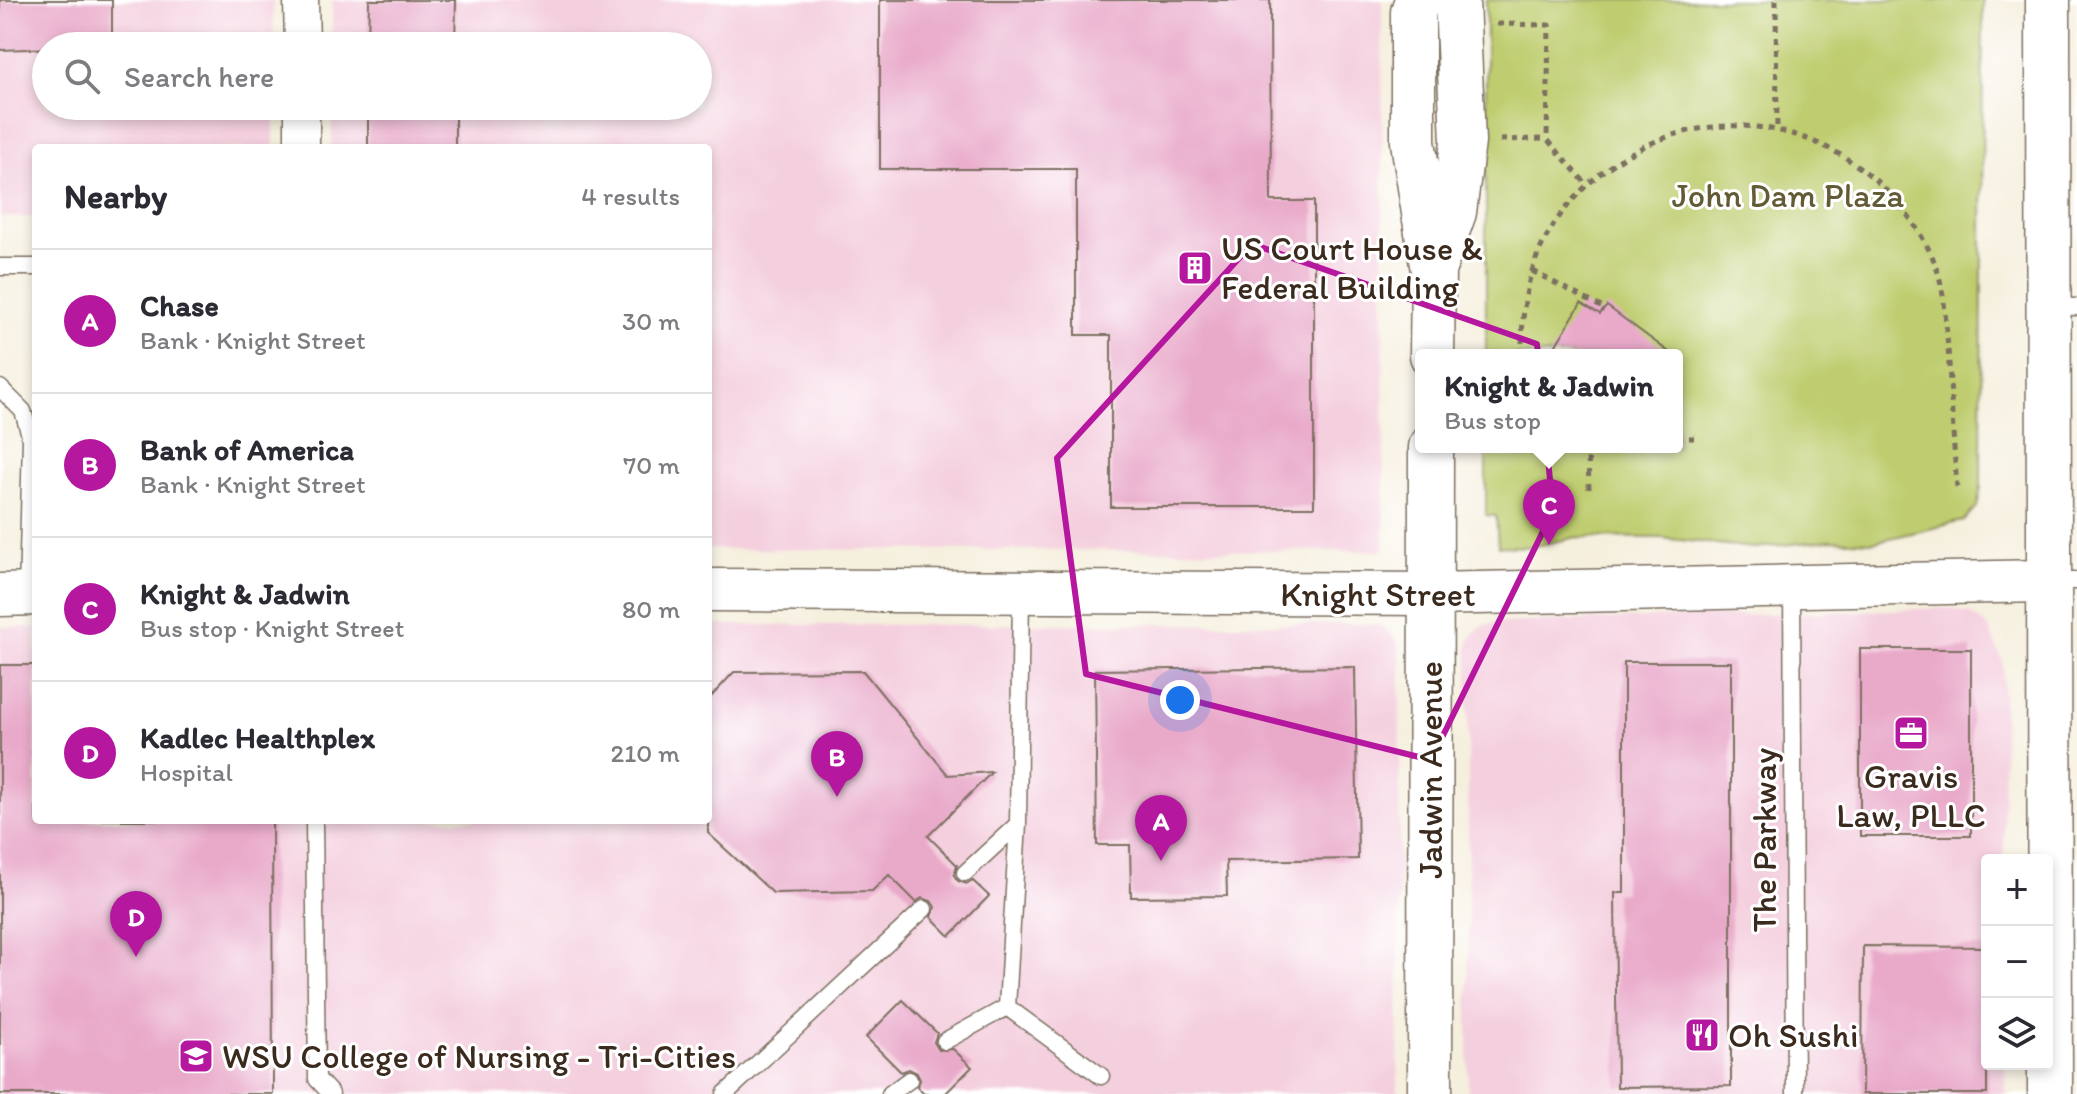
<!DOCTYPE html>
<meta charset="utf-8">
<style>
:root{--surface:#fff;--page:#f2f2f3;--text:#2b2b33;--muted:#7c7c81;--line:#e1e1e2;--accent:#b5179e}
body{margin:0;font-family:Itim,sans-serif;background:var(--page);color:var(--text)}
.controls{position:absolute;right:24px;bottom:24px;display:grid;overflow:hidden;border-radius:8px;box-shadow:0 4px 12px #0003}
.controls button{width:72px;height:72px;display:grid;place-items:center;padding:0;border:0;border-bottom:2px solid var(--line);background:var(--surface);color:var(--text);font:40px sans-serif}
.you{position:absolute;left:1180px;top:700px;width:28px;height:28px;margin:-20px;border:6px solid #fff;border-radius:50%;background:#1a73e8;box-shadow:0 0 0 12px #1a73e833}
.badge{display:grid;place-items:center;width:52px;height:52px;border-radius:50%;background:var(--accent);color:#fff;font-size:26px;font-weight:700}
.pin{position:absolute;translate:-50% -66px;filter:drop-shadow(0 2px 4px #0008)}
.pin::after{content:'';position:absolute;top:42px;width:28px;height:24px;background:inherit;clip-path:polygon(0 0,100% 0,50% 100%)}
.popup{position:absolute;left:1415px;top:349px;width:268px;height:104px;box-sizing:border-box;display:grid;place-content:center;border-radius:8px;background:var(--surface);filter:drop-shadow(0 2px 6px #0005);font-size:26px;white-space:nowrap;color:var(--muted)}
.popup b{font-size:30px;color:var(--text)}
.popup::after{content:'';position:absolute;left:50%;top:100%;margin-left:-16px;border:16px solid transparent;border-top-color:var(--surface)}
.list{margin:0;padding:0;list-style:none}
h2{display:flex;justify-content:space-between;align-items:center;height:104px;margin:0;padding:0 32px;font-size:34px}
h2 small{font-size:26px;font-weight:400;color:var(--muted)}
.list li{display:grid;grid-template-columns:52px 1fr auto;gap:24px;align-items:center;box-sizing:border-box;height:144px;padding:0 32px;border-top:2px solid var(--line)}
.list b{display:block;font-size:30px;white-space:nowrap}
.list p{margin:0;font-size:26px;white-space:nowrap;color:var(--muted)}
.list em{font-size:26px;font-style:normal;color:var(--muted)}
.icon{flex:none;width:44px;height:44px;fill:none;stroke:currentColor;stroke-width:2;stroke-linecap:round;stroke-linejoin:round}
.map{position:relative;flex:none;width:2077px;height:1094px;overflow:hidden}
.search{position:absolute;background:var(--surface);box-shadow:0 4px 12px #0003;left:32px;top:32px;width:680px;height:88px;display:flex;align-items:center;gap:20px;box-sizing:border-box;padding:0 28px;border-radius:44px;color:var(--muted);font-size:30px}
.panel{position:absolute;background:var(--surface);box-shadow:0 4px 12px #0003;left:32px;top:144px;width:680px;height:680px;border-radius:8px}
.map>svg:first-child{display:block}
.built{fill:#f4cfde}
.park{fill:#bfcd6f;stroke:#7d7c46;stroke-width:2}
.building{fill:#e9aaca}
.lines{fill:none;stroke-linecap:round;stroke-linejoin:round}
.service-casing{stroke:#7c6f61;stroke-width:19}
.minor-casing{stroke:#7c6f61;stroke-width:37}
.tertiary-casing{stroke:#7c6f61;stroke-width:45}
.primary-casing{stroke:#7c6f61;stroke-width:47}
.path{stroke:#7c6f61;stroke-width:5;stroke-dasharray:6 6;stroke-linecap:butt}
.service{stroke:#fff;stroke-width:16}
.minor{stroke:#fff;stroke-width:34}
.tertiary{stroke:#fff;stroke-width:42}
.primary{stroke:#fff;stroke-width:44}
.marked{fill:none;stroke:#b5179e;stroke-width:6;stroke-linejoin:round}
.labels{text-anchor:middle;stroke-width:6;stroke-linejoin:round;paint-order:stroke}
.park-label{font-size:34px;fill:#635b36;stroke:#fff}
.poi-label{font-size:34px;fill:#3b2a1e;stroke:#fff;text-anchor:start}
.street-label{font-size:34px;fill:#3b2a1e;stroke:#fff}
</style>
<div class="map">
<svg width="2077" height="1094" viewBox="0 0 2077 1094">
<rect width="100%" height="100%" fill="#fff"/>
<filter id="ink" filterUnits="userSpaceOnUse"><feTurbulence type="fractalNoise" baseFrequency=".0125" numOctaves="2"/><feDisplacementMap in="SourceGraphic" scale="16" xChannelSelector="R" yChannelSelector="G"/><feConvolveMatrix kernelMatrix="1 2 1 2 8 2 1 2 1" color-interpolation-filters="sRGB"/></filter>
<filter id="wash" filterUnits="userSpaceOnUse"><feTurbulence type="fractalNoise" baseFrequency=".006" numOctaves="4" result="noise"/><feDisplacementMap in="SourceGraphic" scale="32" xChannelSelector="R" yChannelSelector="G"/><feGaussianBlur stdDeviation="1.8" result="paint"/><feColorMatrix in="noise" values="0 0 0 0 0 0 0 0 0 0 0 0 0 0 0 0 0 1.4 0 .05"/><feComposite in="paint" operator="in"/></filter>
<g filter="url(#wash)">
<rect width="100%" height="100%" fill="#f5efdd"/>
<path class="built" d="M 0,0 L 273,0 L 274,46 L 46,46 L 46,106 L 274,106 L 274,148 L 36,148 L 36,217 L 0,217 Z
M 332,0 L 1382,0 L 1384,551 L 708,549 L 708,148 L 332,148 L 332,106 L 698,106 L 698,46 L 332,46 Z
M 1949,608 L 1971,614 L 1988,627 L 2003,662 L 2004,860 L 1987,860 L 1987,1064 L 2005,1064 L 2005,1094 L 1468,1094 L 1468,643 L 1475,632 L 1484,625 L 1498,623 Z
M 1371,624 L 1382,626 L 1391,634 L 1398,643 L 1400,658 L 1398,1094 L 0,1094 L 0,627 L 36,627 L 36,820 L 708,820 L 708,625 Z"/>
<path class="park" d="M 1486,0 L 1983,0 L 1981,487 L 1977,507 L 1963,521 L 1873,542 L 1830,540 L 1754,548 L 1661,538 L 1577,537 L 1531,547 L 1498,546 L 1496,516 L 1486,515 L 1486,447 L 1677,447 L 1677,355 L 1486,355 Z"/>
<g id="blocks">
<path class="building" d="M 0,0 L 112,0 L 112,46 L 0,50 Z
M 369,0 L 456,0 L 455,46 L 368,46 Z
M 880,0 L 1270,0 L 1271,201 L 1314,201 L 1314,507 L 1111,507 L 1111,335 L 1076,335 L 1076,169 L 880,169 Z
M 368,106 L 455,106 L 455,148 L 368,148 Z
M 1581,303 L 1600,314 L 1607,306 L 1673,355 L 1550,355 Z
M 1860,649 L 1971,649 L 1971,836 L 1860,836 Z
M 1624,662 L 1731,662 L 1731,1086 L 1617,1087 L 1615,893 L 1624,893 Z
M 0,665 L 36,665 L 36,820 L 272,820 L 273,1094 L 0,1094 Z
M 1355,667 L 1358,859 L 1226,861 L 1227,896 L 1131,897 L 1130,845 L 1097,845 L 1095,670 Z
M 863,671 L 948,775 L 992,772 L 928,836 L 957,865 L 954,875 L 958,881 L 967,884 L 973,881 L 989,896 L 950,936 L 931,917 L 935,907 L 931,901 L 922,898 L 916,902 L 889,875 L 872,891 L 773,893 L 708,833 L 708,700 L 734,672 Z
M 1863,946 L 1987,947 L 1987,1094 L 1862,1094 Z
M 903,1000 L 937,1033 L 934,1042 L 939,1050 L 953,1049 L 972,1067 L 945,1094 L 924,1094 L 917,1087 L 920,1080 L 917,1073 L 909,1069 L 901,1072 L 866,1037 Z"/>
</g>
</g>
<g filter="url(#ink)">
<use href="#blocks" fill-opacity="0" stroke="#7c6f61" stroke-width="2"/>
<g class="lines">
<defs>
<path id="service" d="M 0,267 L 36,267
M 2049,306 L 2077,307
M 0,388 L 23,411 L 31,439 L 27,593
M 2049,581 L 2077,581
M 1792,587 L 1795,1094
M 314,820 L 317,1079 L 331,1094
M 965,873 L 1018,824 L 1021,594
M 1007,1007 L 1101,1076
M 945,1041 L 1007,1007 L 1018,824
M 725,1094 L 924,909
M 890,1094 L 909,1080"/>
<path id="minor" d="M 301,0 L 302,46
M 302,106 L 302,148"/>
<path id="tertiary" d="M 708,590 L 1430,594 L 2048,581
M 0,595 L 36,594"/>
<path id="primary" d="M 1417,0 L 1413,12 L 1413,142 L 1433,271 L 1432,355
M 2048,0 L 2050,1094
M 1435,265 L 1454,212 L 1463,142 L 1457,0
M 1430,1094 L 1431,447"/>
</defs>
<use href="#service" class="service-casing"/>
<use href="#minor" class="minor-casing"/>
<use href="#tertiary" class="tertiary-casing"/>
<use href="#primary" class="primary-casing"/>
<path class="path" d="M 1776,0 L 1777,130
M 1497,24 L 1549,25 L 1547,139 L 1587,185
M 1500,140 L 1547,139
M 1532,271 L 1605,309
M 1522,355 C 1522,326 1523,299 1532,271 C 1544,231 1572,195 1605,170 C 1719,85 1870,128 1931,254 C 1945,283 1945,316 1948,348 C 1951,394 1953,441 1957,487
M 1677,438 L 1694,438
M 1588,447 L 1589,492"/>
<use href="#service" class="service"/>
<use href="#minor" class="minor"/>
<use href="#tertiary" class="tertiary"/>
<use href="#primary" class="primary"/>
</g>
</g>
<path class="marked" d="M 1252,244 L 1537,344 L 1553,511 L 1431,760 L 1086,674 L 1057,458 Z"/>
<defs>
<symbol id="building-square" viewBox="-11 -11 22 22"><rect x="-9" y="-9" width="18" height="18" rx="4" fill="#b5179e" stroke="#fff"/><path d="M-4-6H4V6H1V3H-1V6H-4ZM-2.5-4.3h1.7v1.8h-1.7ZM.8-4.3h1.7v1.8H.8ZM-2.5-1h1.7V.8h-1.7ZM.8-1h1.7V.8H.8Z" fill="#fff"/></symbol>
<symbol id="office-square" viewBox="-11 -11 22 22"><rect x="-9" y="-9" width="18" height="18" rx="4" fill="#b5179e" stroke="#fff"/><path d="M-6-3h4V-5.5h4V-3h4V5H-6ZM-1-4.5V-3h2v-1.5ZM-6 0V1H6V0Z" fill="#fff"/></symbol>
<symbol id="restaurant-square" viewBox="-11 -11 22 22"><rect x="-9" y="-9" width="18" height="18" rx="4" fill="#b5179e" stroke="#fff"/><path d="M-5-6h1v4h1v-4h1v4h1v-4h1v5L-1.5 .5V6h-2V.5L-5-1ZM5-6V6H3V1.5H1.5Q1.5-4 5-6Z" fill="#fff"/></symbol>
<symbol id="university-square" viewBox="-11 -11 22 22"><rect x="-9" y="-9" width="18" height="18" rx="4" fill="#b5179e" stroke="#fff"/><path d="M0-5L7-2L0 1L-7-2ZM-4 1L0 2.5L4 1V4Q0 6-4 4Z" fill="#fff"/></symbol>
</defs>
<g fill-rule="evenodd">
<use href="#building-square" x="1175" y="248" width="40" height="40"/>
<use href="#office-square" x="1891" y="713" width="40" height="40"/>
<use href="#restaurant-square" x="1682" y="1015" width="40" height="40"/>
<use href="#university-square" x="176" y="1036" width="40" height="40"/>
</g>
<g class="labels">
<g class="park-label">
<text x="1788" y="207">John Dam Plaza</text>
</g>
<g class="poi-label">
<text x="1221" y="260">US Court House &amp;<tspan x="1221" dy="39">Federal Building</tspan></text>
<text x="1911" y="788" text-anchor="middle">Gravis<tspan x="1911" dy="39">Law, PLLC</tspan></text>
<text x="1728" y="1047">Oh Sushi</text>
<text x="222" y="1068">WSU College of Nursing - Tri-Cities</text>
</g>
<g class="street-label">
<text x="1378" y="606">Knight Street</text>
<text transform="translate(1430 770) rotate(-90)" y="12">Jadwin Avenue</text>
<text transform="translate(1764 840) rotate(-90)" y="12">The Parkway</text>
</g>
</g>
</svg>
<div class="controls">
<button>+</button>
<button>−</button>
<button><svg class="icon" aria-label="layers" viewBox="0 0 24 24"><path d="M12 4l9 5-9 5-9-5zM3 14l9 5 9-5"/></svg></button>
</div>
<div class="you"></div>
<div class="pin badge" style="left:1161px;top:861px">A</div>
<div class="pin badge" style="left:837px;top:797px">B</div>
<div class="pin badge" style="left:1549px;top:545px">C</div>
<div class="popup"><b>Knight &amp; Jadwin</b>Bus stop</div>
<div class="pin badge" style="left:136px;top:957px">D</div>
<div class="search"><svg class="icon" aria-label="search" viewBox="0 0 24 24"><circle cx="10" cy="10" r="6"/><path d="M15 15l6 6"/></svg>Search here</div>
<section class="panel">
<h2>Nearby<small>4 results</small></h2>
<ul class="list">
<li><span class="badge">A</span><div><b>Chase</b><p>Bank · Knight Street</p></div><em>30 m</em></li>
<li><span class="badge">B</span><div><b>Bank of America</b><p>Bank · Knight Street</p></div><em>70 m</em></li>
<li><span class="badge">C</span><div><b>Knight &amp; Jadwin</b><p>Bus stop · Knight Street</p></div><em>80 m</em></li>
<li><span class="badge">D</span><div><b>Kadlec Healthplex</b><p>Hospital</p></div><em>210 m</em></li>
</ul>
</section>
</div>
